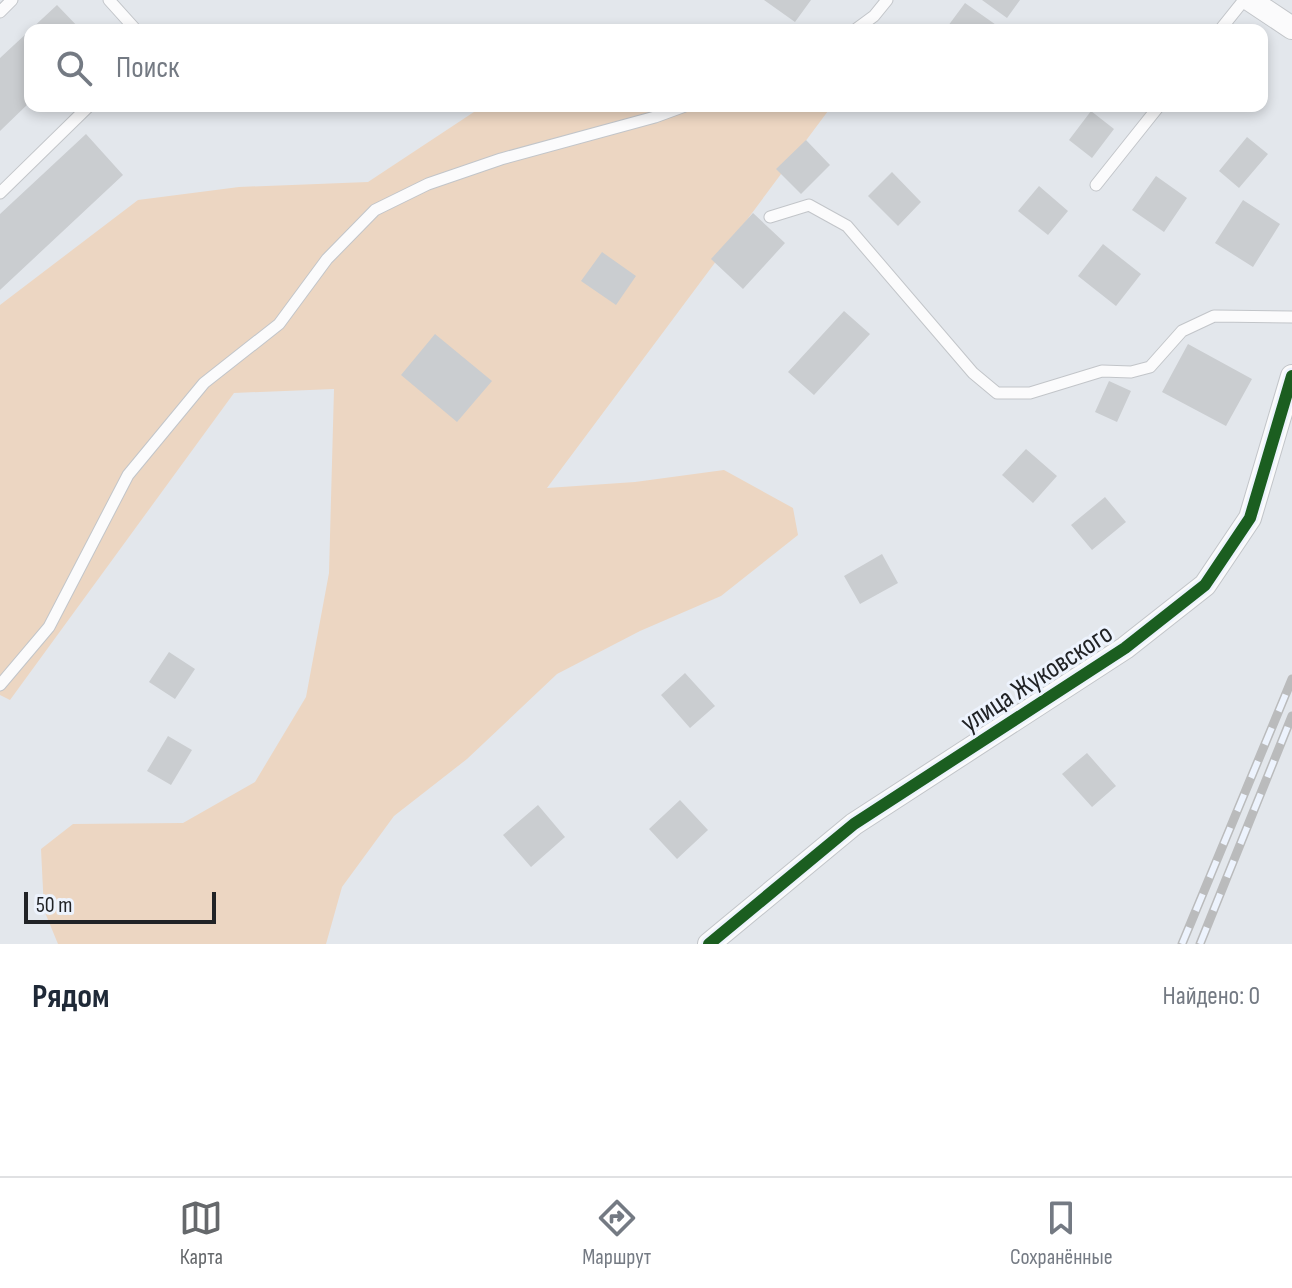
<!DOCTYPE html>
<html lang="ru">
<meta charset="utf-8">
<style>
:root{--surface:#fff;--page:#f2f2f3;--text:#1f2937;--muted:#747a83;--line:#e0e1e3;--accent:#65686b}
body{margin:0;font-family:"Sofia Sans Condensed",sans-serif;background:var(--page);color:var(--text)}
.scale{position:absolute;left:24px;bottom:20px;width:192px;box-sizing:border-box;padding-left:8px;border:4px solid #212326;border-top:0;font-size:22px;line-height:28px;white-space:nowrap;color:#212326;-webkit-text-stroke:6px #edf3fd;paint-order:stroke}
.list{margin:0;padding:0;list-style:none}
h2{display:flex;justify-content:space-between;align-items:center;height:104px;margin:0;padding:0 32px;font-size:34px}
h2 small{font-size:26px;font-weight:400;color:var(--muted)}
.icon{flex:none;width:44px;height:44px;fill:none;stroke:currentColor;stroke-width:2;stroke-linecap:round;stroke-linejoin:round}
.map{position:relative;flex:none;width:1292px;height:944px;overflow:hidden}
.search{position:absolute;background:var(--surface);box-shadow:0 4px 12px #0003;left:24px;right:24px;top:24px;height:88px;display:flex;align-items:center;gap:20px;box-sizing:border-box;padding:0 28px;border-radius:16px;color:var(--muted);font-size:30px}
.sheet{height:232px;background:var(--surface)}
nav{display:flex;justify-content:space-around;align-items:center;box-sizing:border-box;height:112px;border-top:2px solid var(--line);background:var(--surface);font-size:22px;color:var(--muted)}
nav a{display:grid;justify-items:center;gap:4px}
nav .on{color:var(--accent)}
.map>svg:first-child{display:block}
.green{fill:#ecd6c2}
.building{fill:#cacdd0}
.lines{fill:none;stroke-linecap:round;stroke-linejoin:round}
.lane-casing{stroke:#c2c5c9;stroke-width:13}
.street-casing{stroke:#c2c5c9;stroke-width:24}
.lane{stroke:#fbfbfc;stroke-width:11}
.street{stroke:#fbfbfc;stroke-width:22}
.rail-casing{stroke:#babbbc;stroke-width:9}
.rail{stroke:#edf3fd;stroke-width:6;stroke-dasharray:18;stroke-linecap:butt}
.cycleway-casing{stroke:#edf3fd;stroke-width:17}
.cycleway{stroke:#1b5e20;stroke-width:12}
.labels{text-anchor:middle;stroke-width:6;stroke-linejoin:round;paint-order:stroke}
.street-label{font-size:28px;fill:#212326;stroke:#edf3fd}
</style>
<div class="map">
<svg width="1292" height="944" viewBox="0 0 1292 944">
<rect width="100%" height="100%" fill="#e3e7ec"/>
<path class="green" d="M 483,106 L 831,107 L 547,488 L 635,482 L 724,470 L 793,508 L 798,535 L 721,596 L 640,631 L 557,674 L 467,759 L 394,816 L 342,887 L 326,944 L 58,944 L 44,910 L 41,849 L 73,824 L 183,823 L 255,782 L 306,697 L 329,573 L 334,389 L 234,393 L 10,700 L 0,695 L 0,305 L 138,200 L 239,187 L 368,182 Z"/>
<path class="building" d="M 764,0 L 811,0 L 795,22 Z
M 982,0 L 1020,0 L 1007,18 Z
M 965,3 L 999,27 L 997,30 L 945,30 Z
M 57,5 L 81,30 L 30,30 L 30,102 L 0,131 L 0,58 Z
M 1091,111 L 1114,129 L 1092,158 L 1069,140 Z
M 86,134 L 123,175 L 0,290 L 0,214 Z
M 1247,137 L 1268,154 L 1239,188 L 1219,171 Z
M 806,140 L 830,165 L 801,194 L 776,169 Z
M 892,172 L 921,202 L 898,226 L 868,196 Z
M 1156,176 L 1187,198 L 1164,232 L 1132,210 Z
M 1039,186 L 1068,211 L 1048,235 L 1018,211 Z
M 1243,200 L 1280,224 L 1253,267 L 1215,243 Z
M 753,213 L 785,243 L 743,289 L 711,259 Z
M 1103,244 L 1141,274 L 1116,306 L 1078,276 Z
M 602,252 L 636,276 L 616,305 L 581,281 Z
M 844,311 L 870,334 L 814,395 L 788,372 Z
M 435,334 L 492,381 L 457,422 L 401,375 Z
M 1188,344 L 1252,379 L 1226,426 L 1162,392 Z
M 1109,381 L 1131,391 L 1117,422 L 1095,412 Z
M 1026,449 L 1057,476 L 1033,503 L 1002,475 Z
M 1105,497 L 1126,522 L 1092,550 L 1071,525 Z
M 882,554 L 898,583 L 860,604 L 844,576 Z
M 169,652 L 195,669 L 175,699 L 149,682 Z
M 685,673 L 715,706 L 690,728 L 661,695 Z
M 168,736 L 192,750 L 171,785 L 147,771 Z
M 1087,753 L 1116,786 L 1092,807 L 1062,774 Z
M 680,800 L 708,830 L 677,859 L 649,829 Z
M 538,805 L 565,837 L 531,867 L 503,835 Z"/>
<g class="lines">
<defs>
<path id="lane" d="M 109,0 L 136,30
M 0,12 L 12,0
M 855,30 L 874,16 L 887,0
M 1220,30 L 1244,0
M 1096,185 L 1159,106
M 0,193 L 89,106
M 770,217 L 809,205 L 847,226 L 973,373 L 997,393 L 1030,393 L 1102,371 L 1131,372 L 1150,367 L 1182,331 L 1214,316 L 1292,317
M 0,685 L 49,627 L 128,475 L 204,383 L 279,324 L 327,259 L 375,210 L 428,184 L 501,159 L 655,117 L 685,106"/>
<path id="street" d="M 1250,0 L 1292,28
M 709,944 L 854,824 L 1125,648 L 1205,585 L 1250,518 L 1292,376"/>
</defs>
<use href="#lane" class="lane-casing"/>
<use href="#street" class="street-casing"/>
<use href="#lane" class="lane"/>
<use href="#street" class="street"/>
<defs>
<path id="rail" d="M 1182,944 L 1292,679
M 1200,944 L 1292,716"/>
</defs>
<use href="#rail" class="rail-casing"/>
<use href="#rail" class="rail"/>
<defs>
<path id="cycleway" d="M 709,944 L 854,824 L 1125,648 L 1205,585 L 1250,518 L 1292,376"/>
</defs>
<use href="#cycleway" class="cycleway-casing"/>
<use href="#cycleway" class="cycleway"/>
</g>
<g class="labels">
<g class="street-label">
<text transform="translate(1036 677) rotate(-33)" y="10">улица Жуковского</text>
</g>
</g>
</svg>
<div class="scale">50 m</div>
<div class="search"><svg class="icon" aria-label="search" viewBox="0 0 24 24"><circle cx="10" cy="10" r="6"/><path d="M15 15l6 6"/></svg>Поиск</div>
</div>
<section class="sheet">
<h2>Рядом<small>Найдено: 0</small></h2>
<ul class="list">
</ul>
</section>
<nav>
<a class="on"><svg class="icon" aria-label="map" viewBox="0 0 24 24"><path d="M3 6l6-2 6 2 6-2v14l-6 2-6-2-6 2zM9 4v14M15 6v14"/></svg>Карта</a>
<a><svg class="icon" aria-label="directions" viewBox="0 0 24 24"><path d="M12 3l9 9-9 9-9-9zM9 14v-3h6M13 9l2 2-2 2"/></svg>Маршрут</a>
<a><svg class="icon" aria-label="saved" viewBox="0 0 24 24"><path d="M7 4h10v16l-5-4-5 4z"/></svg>Сохранённые</a>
</nav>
